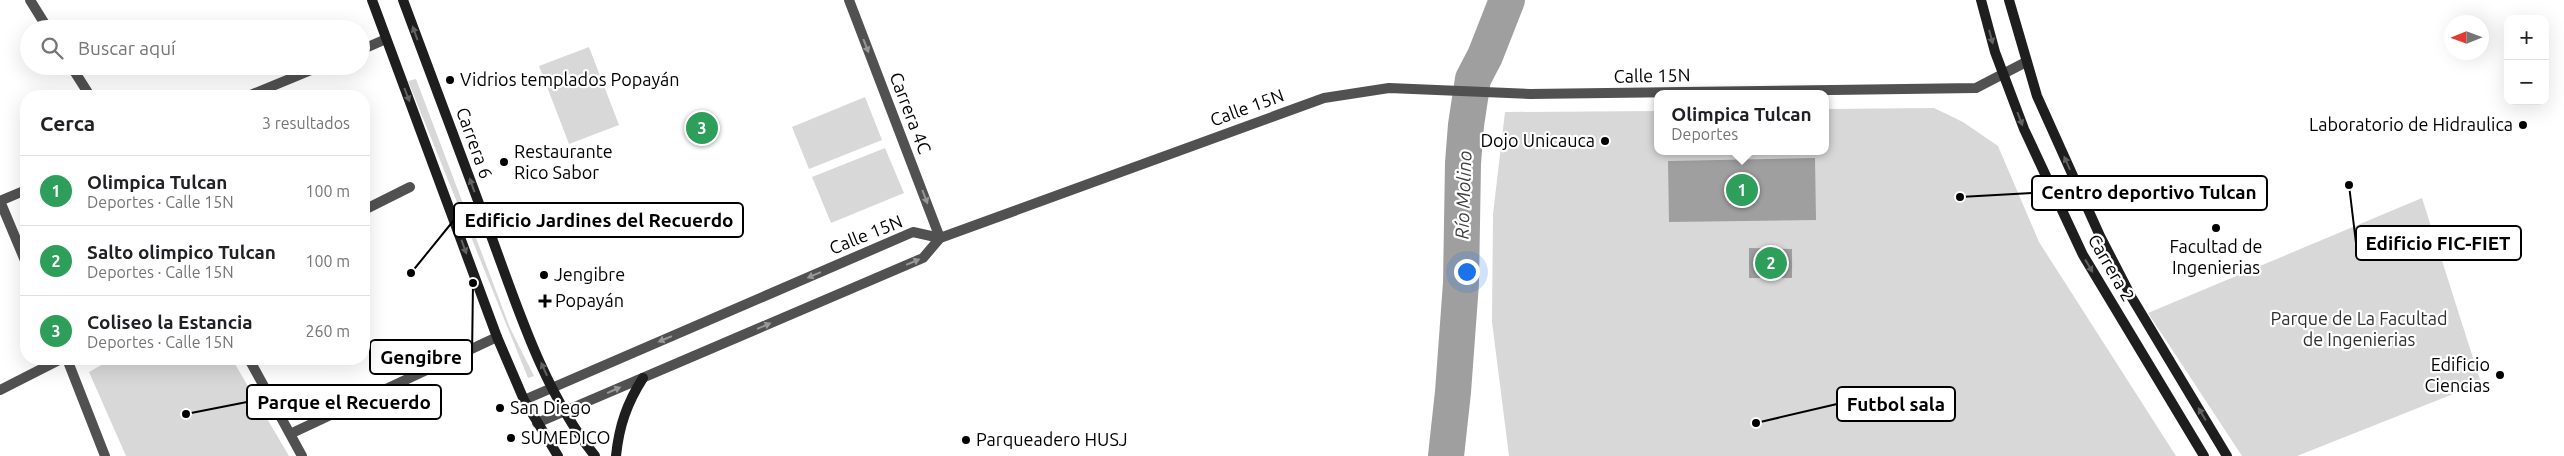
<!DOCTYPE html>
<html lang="es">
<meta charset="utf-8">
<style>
:root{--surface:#fff;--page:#f6f6f6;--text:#202124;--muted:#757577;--line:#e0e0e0;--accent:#0f766e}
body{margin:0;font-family:Ubuntu,sans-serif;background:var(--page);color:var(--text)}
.controls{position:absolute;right:15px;top:15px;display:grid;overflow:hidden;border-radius:10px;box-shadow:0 5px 20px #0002}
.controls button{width:45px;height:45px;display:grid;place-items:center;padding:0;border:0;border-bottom:1px solid var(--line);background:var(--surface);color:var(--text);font:25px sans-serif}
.compass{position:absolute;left:2444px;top:15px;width:45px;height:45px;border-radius:50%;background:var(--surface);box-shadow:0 5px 20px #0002;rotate:269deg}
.you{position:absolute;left:1466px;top:271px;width:18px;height:18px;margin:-12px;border:4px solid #fff;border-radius:50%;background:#1a73e8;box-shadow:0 0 0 8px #1a73e833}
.badge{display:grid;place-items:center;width:32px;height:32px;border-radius:50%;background:var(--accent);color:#fff;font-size:16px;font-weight:700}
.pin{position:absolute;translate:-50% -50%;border:2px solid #fff;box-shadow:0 1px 5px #0006}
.popup{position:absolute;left:1654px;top:90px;width:175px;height:65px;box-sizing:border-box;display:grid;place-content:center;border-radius:10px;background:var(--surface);filter:drop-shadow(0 1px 4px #0005);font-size:16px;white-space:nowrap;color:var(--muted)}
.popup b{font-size:19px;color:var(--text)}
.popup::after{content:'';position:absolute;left:50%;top:100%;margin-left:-10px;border:10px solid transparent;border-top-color:var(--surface)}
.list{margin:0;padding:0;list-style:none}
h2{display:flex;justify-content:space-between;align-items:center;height:65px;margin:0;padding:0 20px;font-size:21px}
h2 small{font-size:16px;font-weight:400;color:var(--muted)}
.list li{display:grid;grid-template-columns:32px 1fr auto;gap:15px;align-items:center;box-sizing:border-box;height:70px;padding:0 20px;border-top:1px solid var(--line)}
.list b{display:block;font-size:19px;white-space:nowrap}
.list p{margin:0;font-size:16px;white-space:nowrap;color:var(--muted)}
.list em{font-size:16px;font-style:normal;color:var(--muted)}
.icon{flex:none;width:28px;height:28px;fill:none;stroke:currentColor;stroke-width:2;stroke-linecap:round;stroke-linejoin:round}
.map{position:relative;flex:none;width:2564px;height:456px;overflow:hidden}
.search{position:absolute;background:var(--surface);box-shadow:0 5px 20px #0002;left:20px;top:20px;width:350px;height:55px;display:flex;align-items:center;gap:12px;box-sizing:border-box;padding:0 18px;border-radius:28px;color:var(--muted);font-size:19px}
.panel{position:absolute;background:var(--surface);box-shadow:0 5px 20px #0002;left:20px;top:90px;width:350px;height:275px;border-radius:20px}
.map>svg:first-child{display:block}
.green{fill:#d8d8d8}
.water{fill:#9f9f9f}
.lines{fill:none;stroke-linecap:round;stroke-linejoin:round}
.river{stroke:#9f9f9f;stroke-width:36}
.minor{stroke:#515151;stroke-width:10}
.tertiary{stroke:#515151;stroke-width:10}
.secondary{stroke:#1e1e1e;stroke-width:10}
.oneway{fill:#626262}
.oneway2{fill:#979797}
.poi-dot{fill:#000;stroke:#fff;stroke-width:2}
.labels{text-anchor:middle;stroke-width:4.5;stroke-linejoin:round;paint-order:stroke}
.street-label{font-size:18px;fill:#000;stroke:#fff}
.poi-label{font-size:18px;fill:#000;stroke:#fff;text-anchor:start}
.park-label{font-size:18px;fill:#2f2f2f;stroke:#fff}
.water-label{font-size:19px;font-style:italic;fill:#404040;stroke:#fff}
.leader{fill:none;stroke:#000;stroke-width:2}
.callout-dot{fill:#000;stroke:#fff;stroke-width:2}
.callout{fill:#fff;stroke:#000;stroke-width:2}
.callout-label{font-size:19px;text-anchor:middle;font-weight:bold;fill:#000}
</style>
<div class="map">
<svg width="2564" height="456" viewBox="0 0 2564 456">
<rect width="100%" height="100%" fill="#fff"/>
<path class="green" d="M 589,47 L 619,125 L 569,144 L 539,66 Z
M 416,79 L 510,328 L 534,376 L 528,378 L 408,81 Z
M 865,97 L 882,140 L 809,169 L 792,127 Z
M 1934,108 L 1963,122 L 1998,146 L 2039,242 L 2176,456 L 1509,456 L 1492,322 L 1493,214 L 1505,112 L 1658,111 L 1658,151 L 1826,151 L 1826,109 Z
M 885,148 L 904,193 L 831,223 L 812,177 Z
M 2422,198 L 2481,383 L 2297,456 L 2242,456 L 2148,313 Z
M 112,359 L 232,359 L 289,456 L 126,456 L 89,372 Z"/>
<path class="water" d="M 1815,158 L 1816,220 L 1669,222 L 1668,161 Z
M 1749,248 L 1792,249 L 1792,278 L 1749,278 Z"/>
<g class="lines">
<path class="river" d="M 1446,456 L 1453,392 L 1461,283 L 1463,163 L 1466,125 L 1473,79 L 1485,56 L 1507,0"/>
<path class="minor" d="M 30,0 L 48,29
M 849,0 L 940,238
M 361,50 L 386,39
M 71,66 L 90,96
M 248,96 L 321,66
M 0,201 L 26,263
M 0,201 L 26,190
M 364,210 L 410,187
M 67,359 L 105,456
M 249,359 L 302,456
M 0,390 L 61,359
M 290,434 L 497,337"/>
<path class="tertiary" d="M 524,400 L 913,232 L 940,238 L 1324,98 L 1389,88 L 1530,94 L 1976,88 L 2026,62
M 537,423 L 923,258 L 940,238"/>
<path class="secondary" d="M 372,0 L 497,337 L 524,400 L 558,456
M 403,0 C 433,80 463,161 493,241 C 520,315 546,395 595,456
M 1981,0 L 1995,52 L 2024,129 L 2083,255 L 2204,456
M 2009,0 L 2037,96 L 2100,236 L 2132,298 L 2227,456
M 616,456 C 619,426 627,403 643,378"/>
</g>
<defs><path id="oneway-solid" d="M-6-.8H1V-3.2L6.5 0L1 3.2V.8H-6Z" transform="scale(1.25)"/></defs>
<g class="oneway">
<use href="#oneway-solid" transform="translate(415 33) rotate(-110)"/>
<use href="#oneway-solid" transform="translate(1991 37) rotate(75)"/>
<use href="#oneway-solid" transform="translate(407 95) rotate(69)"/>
<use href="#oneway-solid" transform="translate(2020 119) rotate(69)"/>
<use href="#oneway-solid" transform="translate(2067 163) rotate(-114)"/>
<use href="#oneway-solid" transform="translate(472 185) rotate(-110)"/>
<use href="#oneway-solid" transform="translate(464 247) rotate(70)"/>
<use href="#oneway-solid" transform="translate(2089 266) rotate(59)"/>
<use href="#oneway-solid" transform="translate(544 369) rotate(-114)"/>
<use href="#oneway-solid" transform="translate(2202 414) rotate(-121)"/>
</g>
<g class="oneway2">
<use href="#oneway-solid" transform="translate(866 46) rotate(69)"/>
<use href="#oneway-solid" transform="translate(925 197) rotate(69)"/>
<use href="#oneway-solid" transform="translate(913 262) rotate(-23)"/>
<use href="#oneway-solid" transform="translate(814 275) rotate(157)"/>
<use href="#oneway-solid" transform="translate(764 326) rotate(-23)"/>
<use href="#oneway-solid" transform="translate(665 339) rotate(157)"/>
<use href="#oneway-solid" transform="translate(614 390) rotate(-24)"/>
</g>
<g class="poi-dot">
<circle cx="450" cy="80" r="5"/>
<circle cx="2523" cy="125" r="5"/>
<circle cx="1605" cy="141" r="5"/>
<circle cx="504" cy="162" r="5"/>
<circle cx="2216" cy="228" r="5"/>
<circle cx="544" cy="275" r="5"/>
<path d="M542.5 293.5h5v5h5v5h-5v5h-5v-5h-5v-5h5z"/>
<circle cx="2500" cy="375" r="5"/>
<circle cx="500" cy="408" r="5"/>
<circle cx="511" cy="438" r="5"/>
<circle cx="966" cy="440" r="5"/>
</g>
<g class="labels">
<g class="street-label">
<text transform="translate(1652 76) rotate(-1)" y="6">Calle 15N</text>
<text transform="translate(1247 108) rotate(-20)" y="6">Calle 15N</text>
<text transform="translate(910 113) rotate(69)" y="6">Carrera 4C</text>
<text transform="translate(474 143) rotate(70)" y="6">Carrera 6</text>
<text transform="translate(866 235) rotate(-22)" y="6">Calle 15N</text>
<text transform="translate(2111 268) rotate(60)" y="6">Carrera 2</text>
</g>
<g class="poi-label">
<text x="460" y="86">Vidrios templados Popayán</text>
<text x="2513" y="131" text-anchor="end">Laboratorio de Hidraulica</text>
<text x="1595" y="147" text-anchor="end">Dojo Unicauca</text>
<text x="514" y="158">Restaurante<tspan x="514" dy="21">Rico Sabor</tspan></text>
<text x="2216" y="253" text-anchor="middle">Facultad de<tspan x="2216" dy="21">Ingenierias</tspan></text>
<text x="554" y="281">Jengibre</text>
<text x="555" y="307">Popayán</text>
<text x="2490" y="371" text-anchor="end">Edificio<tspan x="2490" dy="21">Ciencias</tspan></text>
<text x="510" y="414">San Diego</text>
<text x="521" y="444">SUMEDICO</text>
<text x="976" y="446">Parqueadero HUSJ</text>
</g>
<g class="park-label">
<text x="2359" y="325">Parque de La Facultad<tspan x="2359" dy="21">de Ingenierias</tspan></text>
</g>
<g class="water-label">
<text transform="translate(1463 195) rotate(-88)" y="7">Río Molino</text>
</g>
</g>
<path class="leader" d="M1960 197L2032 193M411 273L454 220M2349 185L2356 243M473 283L472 357M186 414L247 402M1756 423L1837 404"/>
<g class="callout-dot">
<circle cx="1960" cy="197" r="5"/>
<circle cx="411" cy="273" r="5"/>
<circle cx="2349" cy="185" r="5"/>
<circle cx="473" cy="283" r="5"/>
<circle cx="186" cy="414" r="5"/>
<circle cx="1756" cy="423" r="5"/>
</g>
<g class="callout">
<rect x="2032" y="176" width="235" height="34" rx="5"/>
<rect x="454" y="203" width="289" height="34" rx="5"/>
<rect x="2356" y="226" width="165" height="34" rx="5"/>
<rect x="370" y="340" width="102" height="34" rx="5"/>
<rect x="247" y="385" width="194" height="34" rx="5"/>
<rect x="1837" y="387" width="118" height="34" rx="5"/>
</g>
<g class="callout-label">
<text x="2149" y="199">Centro deportivo Tulcan</text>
<text x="599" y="227">Edificio Jardines del Recuerdo</text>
<text x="2438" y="250">Edificio FIC-FIET</text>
<text x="421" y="364">Gengibre</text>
<text x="344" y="409">Parque el Recuerdo</text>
<text x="1896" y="411">Futbol sala</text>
</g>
</svg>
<div class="controls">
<button>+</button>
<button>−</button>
</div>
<svg class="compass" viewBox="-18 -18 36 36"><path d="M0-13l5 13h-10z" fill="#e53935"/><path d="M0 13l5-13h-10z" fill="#757577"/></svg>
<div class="you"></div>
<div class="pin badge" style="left:1742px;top:190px;background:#2e9e5b">1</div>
<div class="popup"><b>Olimpica Tulcan</b>Deportes</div>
<div class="pin badge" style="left:1771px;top:263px;background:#2e9e5b">2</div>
<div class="pin badge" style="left:702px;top:128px;background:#2e9e5b">3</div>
<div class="search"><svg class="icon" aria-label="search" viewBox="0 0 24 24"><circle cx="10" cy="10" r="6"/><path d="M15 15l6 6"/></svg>Buscar aquí</div>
<section class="panel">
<h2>Cerca<small>3 resultados</small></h2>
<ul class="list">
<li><span class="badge" style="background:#2e9e5b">1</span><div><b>Olimpica Tulcan</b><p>Deportes · Calle 15N</p></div><em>100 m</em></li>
<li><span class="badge" style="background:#2e9e5b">2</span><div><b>Salto olimpico Tulcan</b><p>Deportes · Calle 15N</p></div><em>100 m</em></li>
<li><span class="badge" style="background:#2e9e5b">3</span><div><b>Coliseo la Estancia</b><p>Deportes · Calle 15N</p></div><em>260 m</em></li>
</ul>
</section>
</div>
